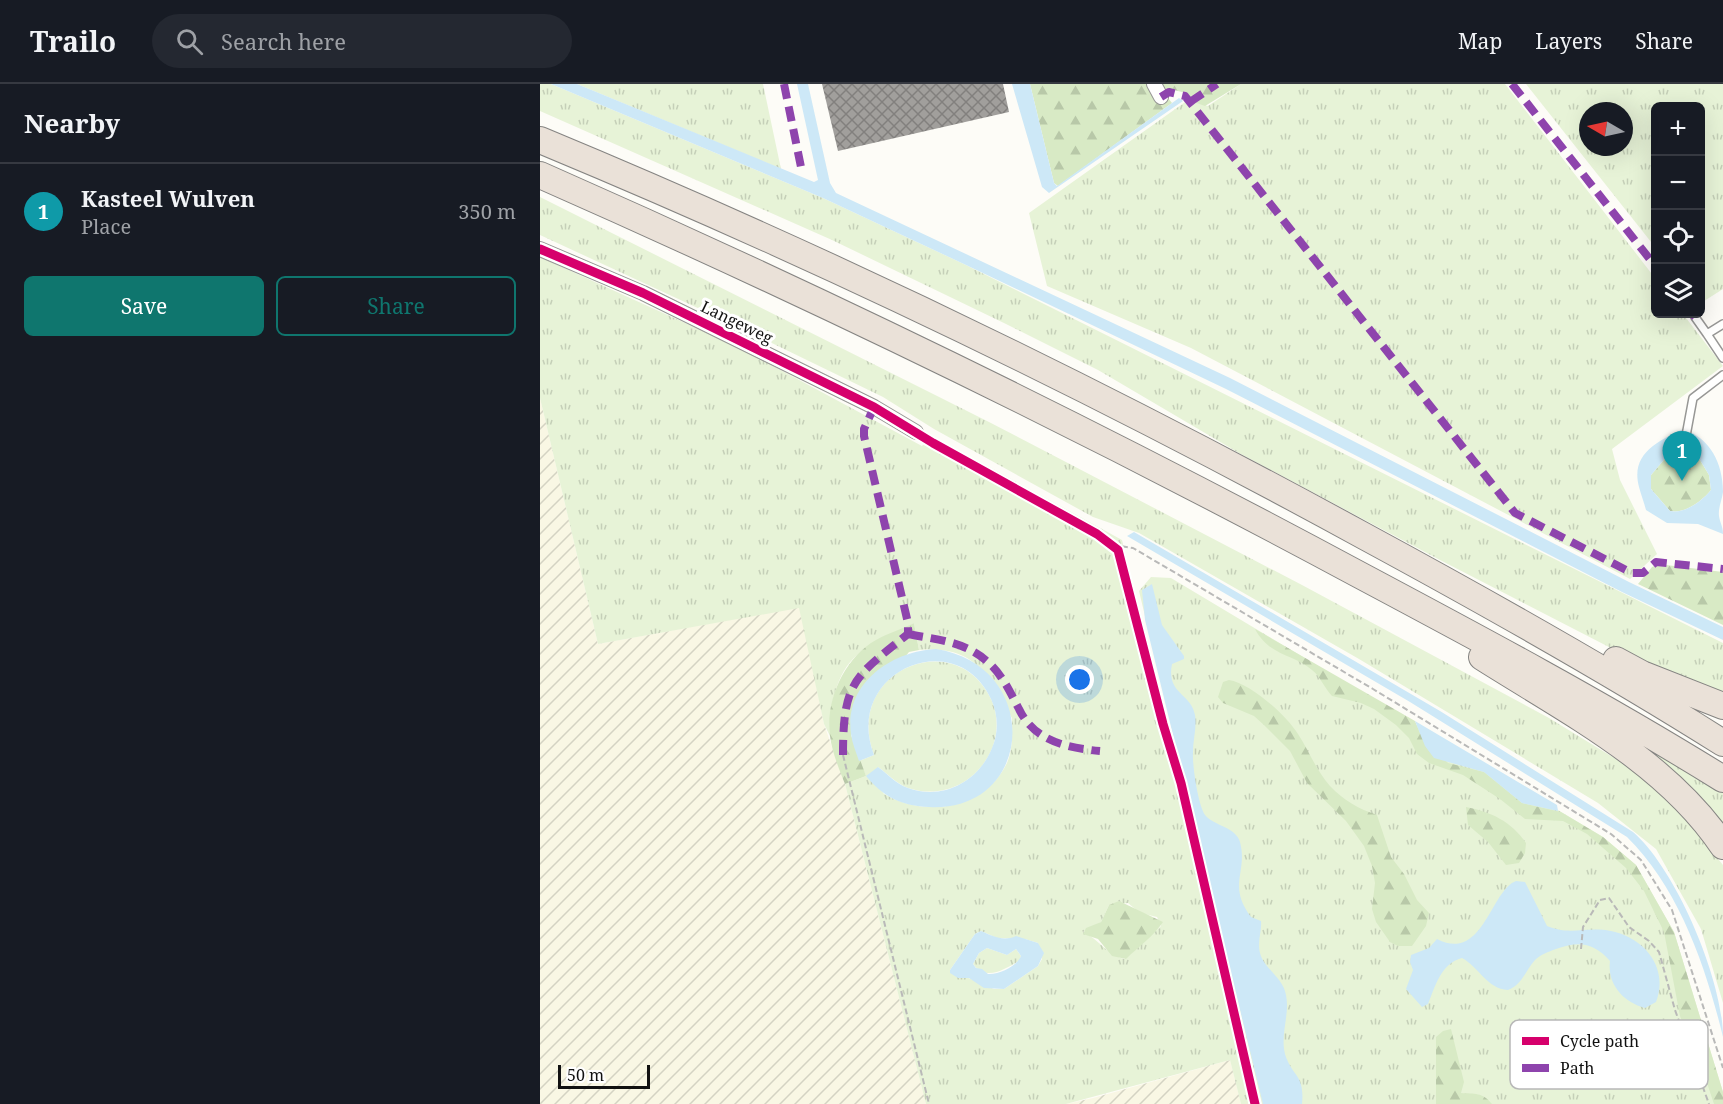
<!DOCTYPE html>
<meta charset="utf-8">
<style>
:root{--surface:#171b24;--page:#242831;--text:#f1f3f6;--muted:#9ea1a6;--line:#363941;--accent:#0f766e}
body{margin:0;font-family:"Noto Serif",serif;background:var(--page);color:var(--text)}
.controls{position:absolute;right:18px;top:18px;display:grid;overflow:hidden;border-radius:9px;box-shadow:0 6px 24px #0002}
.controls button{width:54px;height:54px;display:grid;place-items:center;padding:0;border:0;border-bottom:2px solid var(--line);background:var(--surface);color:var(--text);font:30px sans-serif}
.compass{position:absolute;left:1039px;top:18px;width:54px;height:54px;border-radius:50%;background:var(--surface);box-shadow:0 6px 24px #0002;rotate:279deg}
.scale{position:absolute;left:18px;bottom:15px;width:92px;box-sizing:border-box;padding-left:6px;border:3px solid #111;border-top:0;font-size:16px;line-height:21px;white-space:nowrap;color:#111;-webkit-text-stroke:4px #fff;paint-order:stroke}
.you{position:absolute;left:540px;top:596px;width:21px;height:21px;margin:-15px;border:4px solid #fff;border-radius:50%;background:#1a73e8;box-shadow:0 0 0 9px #1a73e833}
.badge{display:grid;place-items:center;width:39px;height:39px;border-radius:50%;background:var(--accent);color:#fff;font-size:20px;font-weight:700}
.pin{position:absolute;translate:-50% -50px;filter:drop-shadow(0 2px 3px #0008)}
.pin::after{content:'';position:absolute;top:32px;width:21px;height:18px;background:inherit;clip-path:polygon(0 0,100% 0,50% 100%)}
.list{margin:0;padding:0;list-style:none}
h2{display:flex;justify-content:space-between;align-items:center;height:78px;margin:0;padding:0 24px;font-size:26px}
h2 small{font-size:20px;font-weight:400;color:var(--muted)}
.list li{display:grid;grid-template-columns:39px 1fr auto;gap:18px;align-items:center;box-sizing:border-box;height:96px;padding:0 24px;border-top:2px solid var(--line)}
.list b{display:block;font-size:22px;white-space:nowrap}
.list p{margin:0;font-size:20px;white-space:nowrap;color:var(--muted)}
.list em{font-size:20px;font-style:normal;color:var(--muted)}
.actions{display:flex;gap:12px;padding:18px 24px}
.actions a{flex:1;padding:14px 0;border:2px solid var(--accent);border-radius:9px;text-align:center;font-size:21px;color:var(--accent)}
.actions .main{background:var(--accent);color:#fff}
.icon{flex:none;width:33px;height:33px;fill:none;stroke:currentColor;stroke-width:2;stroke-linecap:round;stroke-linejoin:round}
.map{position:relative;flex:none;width:1183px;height:1020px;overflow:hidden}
header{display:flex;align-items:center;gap:36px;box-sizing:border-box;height:84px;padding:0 30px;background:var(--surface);border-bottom:2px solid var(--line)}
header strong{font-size:28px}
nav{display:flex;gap:33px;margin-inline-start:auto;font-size:21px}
.search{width:420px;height:54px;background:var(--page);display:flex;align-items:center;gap:15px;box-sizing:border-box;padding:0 21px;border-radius:33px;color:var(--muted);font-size:22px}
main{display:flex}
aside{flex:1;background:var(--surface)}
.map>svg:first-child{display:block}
.farmland{fill:url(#farmland-furrows)}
.grass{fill:url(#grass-tufts);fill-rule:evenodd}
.forest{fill:url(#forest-firs)}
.water{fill:#cde8f7;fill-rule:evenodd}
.building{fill:url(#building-cross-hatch)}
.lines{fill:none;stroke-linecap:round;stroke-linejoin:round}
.service-casing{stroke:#979795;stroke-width:10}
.minor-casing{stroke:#979795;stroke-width:16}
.motorway-casing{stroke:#858482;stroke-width:28}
.path{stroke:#b9b9b8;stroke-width:2;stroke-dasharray:6 3;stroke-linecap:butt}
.service{stroke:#fffffe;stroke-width:7}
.minor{stroke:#fffffe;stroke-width:14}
.motorway{stroke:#eae1d8;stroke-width:26}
.quiet{stroke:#8e44ad;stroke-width:8;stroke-dasharray:15 8;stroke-linecap:butt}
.cycleway-casing{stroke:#fff;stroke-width:13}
.cycleway{stroke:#d6006c;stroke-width:9}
.labels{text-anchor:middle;stroke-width:6;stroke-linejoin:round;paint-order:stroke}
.street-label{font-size:16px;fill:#111;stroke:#fff}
.key{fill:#fff;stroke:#b8b8b8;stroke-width:1.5}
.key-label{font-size:16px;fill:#111}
</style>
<header>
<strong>Trailo</strong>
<div class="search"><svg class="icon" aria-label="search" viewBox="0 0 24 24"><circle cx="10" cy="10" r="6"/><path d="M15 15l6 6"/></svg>Search here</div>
<nav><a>Map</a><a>Layers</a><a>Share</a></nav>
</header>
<main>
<aside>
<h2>Nearby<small></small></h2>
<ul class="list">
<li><span class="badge" style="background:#0f9aa8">1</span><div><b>Kasteel Wulven</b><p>Place</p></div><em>350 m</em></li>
</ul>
<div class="actions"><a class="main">Save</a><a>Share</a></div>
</aside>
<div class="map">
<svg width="1183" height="1020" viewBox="0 0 1183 1020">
<defs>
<pattern id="farmland-furrows" width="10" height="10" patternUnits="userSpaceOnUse" patternTransform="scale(1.5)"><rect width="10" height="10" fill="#f9f7e4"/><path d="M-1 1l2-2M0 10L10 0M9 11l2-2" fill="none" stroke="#d4d3c3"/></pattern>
<pattern id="grass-tufts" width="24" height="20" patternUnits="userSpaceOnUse" patternTransform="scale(1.5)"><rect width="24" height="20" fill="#e7f3d7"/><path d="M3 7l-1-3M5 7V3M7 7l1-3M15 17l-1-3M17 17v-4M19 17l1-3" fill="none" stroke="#c5cfb8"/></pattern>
<pattern id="forest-firs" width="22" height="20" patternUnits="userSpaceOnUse" patternTransform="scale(1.5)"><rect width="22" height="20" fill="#d8eac5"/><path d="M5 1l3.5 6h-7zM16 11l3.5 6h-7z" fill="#b8c8a8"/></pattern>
<pattern id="building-cross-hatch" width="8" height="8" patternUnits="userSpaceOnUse" patternTransform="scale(1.5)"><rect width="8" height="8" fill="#a19f9c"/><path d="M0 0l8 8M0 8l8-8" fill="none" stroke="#82807e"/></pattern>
</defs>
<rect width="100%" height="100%" fill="#fdfcf7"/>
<path class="farmland" d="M 0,314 L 58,560 L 260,523 L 284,640 L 305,700 L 386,1020 L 0,1020 Z
M 690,976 L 701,1020 L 526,1020 L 553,1014 Z"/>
<path class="grass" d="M 0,0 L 11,0 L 283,114 L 426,181 L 1183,559 L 1183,610 L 1100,579 L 900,476 L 699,369 L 558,286 L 466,240 L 292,156 L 0,27 Z
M 37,0 L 223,0 L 241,85 Z
M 701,0 L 965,0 L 1115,194 L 1116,230 L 1143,230 L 1183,282 L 1072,365 L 1080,396 L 1117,470 L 1090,495 L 651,264 L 507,202 L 489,129 L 648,16 L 668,22 Z
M 986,0 L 1183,0 L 1183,205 L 1161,219 L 1160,22 L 1116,22 L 1115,163 ZM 1048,27 L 1084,27 L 1084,63 L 1048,63 Z
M 0,113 L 449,338 L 762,501 L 1009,634 L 1089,683 L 1131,717 L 1183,781 L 1183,919 L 1161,845 L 1116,765 L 1058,719 L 819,575 L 599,449 L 553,433 L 394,345 L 343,313 L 201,244 L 0,151 Z
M 0,173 L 198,263 L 382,362 L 391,351 L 582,456 L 601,566 L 657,783 L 714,1020 L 701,1020 L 690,976 L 526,1020 L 386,1020 L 305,700 L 326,692 L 319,677 L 334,671 C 302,587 417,539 452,617 C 458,631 458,648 453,662 C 440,697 404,716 368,704 C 357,700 348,690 338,683 L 343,709 C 384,735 445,725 467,679 C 473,665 472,649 472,634 C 444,590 438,562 379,566 L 374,539 C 357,549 337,557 321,568 C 297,584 288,625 290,652 L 284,640 L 259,524 L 58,560 L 0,314 ZM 588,819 L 600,829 L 617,833 L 621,842 L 585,875 C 567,871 560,856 543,848 L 561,838 L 569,821 ZM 441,847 L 457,854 L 485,855 L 498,859 L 502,875 L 498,882 L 464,905 L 454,905 L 410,886 L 435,850 Z
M 611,493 L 631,494 L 1063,753 L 1096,781 L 1134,848 L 1183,1008 L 1183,1020 L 722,1020 L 599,507 Z
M 1021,610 L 1183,706 L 1183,742 Z
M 447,864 L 467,871 L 476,865 L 481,872 L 479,877 C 465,885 446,898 433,880 L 439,869 Z"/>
<path class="forest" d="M 490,0 L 608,0 L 619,19 L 628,14 L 632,19 L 518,102 L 514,99 Z
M 620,0 L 701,0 L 665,22 L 648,16 L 646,9 L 630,5 L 624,8 Z
M 1134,364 L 1154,366 L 1169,391 L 1171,406 C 1162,417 1145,430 1130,427 L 1111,405 L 1111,391 Z
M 1118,480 L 1183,488 L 1183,541 L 1098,500 L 1112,483 Z
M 374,539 L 379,566 L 369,568 L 311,640 L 311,651 L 326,692 L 305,700 C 299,685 292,668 290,652 C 285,616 305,573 336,556 C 348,549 362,545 374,539 Z
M 715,545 L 875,637 L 880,649 L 908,679 L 944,688 L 982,719 L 1021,728 L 1063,753 L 1096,781 L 1134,848 L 1183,1008 L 1183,1020 L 1174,1020 L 1159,975 L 1149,956 L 1140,932 L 1124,848 L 1104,807 L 1086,784 L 1047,750 L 1023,737 L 985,735 L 960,715 L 923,691 L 889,679 L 877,670 L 869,654 L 856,641 L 834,625 L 821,619 L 792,612 C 785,605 780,592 772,586 C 754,570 729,572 715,545 Z
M 689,596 C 710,599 746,631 758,650 C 769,667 776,686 790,702 C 803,716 819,725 837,731 L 851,773 L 864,790 L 877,816 L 889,829 L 886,842 L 872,862 L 858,862 L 850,858 L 836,838 L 832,825 L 835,799 L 832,782 L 824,762 L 806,737 L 767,699 L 750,667 L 724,641 L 714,632 L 683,619 L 678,613 L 683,598 Z
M 926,723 C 951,728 971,737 986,759 L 985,769 L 979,779 L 966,781 L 948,758 L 928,741 Z
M 579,817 L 623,838 C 614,852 598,863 586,875 L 572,872 L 558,855 L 543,850 L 546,844 L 561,838 L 569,821 Z
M 911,945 L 924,998 L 921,1009 C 935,1010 942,1008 952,1020 L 896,1020 L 896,953 L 903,947 Z"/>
<path class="water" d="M 11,0 L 37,0 L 274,98 L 278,96 L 257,0 L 268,0 L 290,99 L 296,109 L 690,294 L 1089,498 L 1183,543 L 1183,556 L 1082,508 L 686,305 L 426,181 L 283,114 Z
M 472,0 L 490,0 L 514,99 L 517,102 L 639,14 L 643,17 L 509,109 L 502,103 Z
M 1143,345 C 1170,354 1183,379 1183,408 C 1182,416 1178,424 1179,432 C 1180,439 1183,442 1183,450 L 1158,440 L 1127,439 L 1106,426 C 1104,418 1101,411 1099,403 C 1090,369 1119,357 1143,345 ZM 1134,364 L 1154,366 L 1169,391 L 1171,406 C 1162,417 1145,430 1130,427 L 1111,405 L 1111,391 Z
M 594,448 L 900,627 L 1093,748 C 1136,785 1183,896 1183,953 C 1166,883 1139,804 1087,753 L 870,618 L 587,452 Z
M 612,500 L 622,541 L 644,572 L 644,575 L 632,580 C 626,610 651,609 655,631 C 657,644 653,655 653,668 C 652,680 658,721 665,731 C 674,742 696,743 700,758 C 708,788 687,801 711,833 L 721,837 C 722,847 717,858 720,869 C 724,885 743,893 746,911 C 750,931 740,950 745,970 C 752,993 765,990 762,1020 L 723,1020 L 605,536 L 602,506 Z
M 396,565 C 504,582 494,729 389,723 C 362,722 343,713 326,692 L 338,683 C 348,690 356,700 368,704 C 403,717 439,697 452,664 C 459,648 458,630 451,615 C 416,539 302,588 334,671 L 319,677 C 316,668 312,659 311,650 C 304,599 352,567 396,565 Z
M 875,637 L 1017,721 L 1018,727 L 982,719 L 944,688 L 894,674 L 885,662 Z
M 976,797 L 985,798 L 1007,842 C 1031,852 1046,842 1071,847 C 1105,854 1129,884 1116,918 L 1105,924 C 1083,918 1067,900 1070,877 C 1053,858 1039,857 1016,865 C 1008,868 1001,870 995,876 C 985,887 983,900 968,906 C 947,905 939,883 922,874 C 901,879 895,903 888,920 L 882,923 L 866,905 L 873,886 L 870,878 L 871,871 L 889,864 L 897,855 C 943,879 950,807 976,797 Z
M 441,847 C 453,852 463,858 476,852 L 498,859 L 504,869 L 498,882 L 464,905 L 444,904 L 429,894 L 418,894 L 410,889 L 410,886 L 435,850 ZM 447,864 L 467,871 L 476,865 L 481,872 C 477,882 459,891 448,890 L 442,885 L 436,884 L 433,880 L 439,869 Z"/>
<path class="building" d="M 282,0 L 463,0 L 469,28 L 298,67 Z"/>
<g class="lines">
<defs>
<path id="service" d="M 1155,233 L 1167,250 L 1183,240
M 1167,250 L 1183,274
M 1143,368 L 1153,314 L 1183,291"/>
<path id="minor" d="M 614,0 L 621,13
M 0,165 L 103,209 L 334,323 L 376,348"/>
<path id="motorway" d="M 0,56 C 282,173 557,306 824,452 C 946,518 1066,585 1183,659
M 0,91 C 277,213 550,346 816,489 C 940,555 1064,621 1183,695
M 942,573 C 1027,627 1126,677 1183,762
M 1076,576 L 1102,590 L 1183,622"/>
</defs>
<use href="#service" class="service-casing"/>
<use href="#minor" class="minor-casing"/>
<use href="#motorway" class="motorway-casing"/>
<path class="path" d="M 573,461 L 593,464 L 833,605 L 1071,750 L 1101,776 L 1132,826 L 1183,984
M 303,671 L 389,1020
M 1041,865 L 1043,843 L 1060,816 L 1069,814 L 1089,843 L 1109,857 L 1119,868 L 1135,926 L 1169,1020"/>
<use href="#service" class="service"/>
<use href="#minor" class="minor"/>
<use href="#motorway" class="motorway"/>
<path class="quiet" d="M 244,0 L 261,83
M 972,0 L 1116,183
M 621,13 L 629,8 L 645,12 L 975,429 L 1092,489 L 1103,489 L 1116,478 L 1183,485
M 650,18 L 677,0
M 1152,230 L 1155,233
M 368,550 C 398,556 425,557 449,579 C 463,592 470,608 479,625 C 494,657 527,664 560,667
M 303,671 C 303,598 314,593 368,550 L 368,539 L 324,352 L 324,345 L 334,323"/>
<defs>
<path id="cycleway" d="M 0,165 L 103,209 L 334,323 L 393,359 L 557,450 L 578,466 L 623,640 L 641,699 L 715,1020"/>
</defs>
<use href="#cycleway" class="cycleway-casing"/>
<use href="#cycleway" class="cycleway"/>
</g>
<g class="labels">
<g class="street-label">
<text transform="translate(197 238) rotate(26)" y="6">Langeweg</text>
</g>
</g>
<rect x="970" y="936" width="198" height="69" rx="9" class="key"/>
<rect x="982" y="953" width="27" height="8" fill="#d6006c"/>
<rect x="982" y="980" width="27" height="8" fill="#8e44ad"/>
<g class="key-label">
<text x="1020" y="963">Cycle path</text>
<text x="1020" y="990">Path</text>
</g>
</svg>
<div class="controls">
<button>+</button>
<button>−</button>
<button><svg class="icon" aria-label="locate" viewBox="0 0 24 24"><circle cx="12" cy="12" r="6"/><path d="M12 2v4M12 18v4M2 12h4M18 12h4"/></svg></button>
<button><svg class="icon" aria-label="layers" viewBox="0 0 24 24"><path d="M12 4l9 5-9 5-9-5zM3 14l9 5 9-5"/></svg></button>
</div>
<svg class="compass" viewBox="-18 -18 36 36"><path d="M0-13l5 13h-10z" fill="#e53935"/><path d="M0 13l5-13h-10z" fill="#9ea1a6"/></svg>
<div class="scale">50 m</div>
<div class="you"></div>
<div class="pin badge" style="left:1142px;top:397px;background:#0f9aa8">1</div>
</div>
</main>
